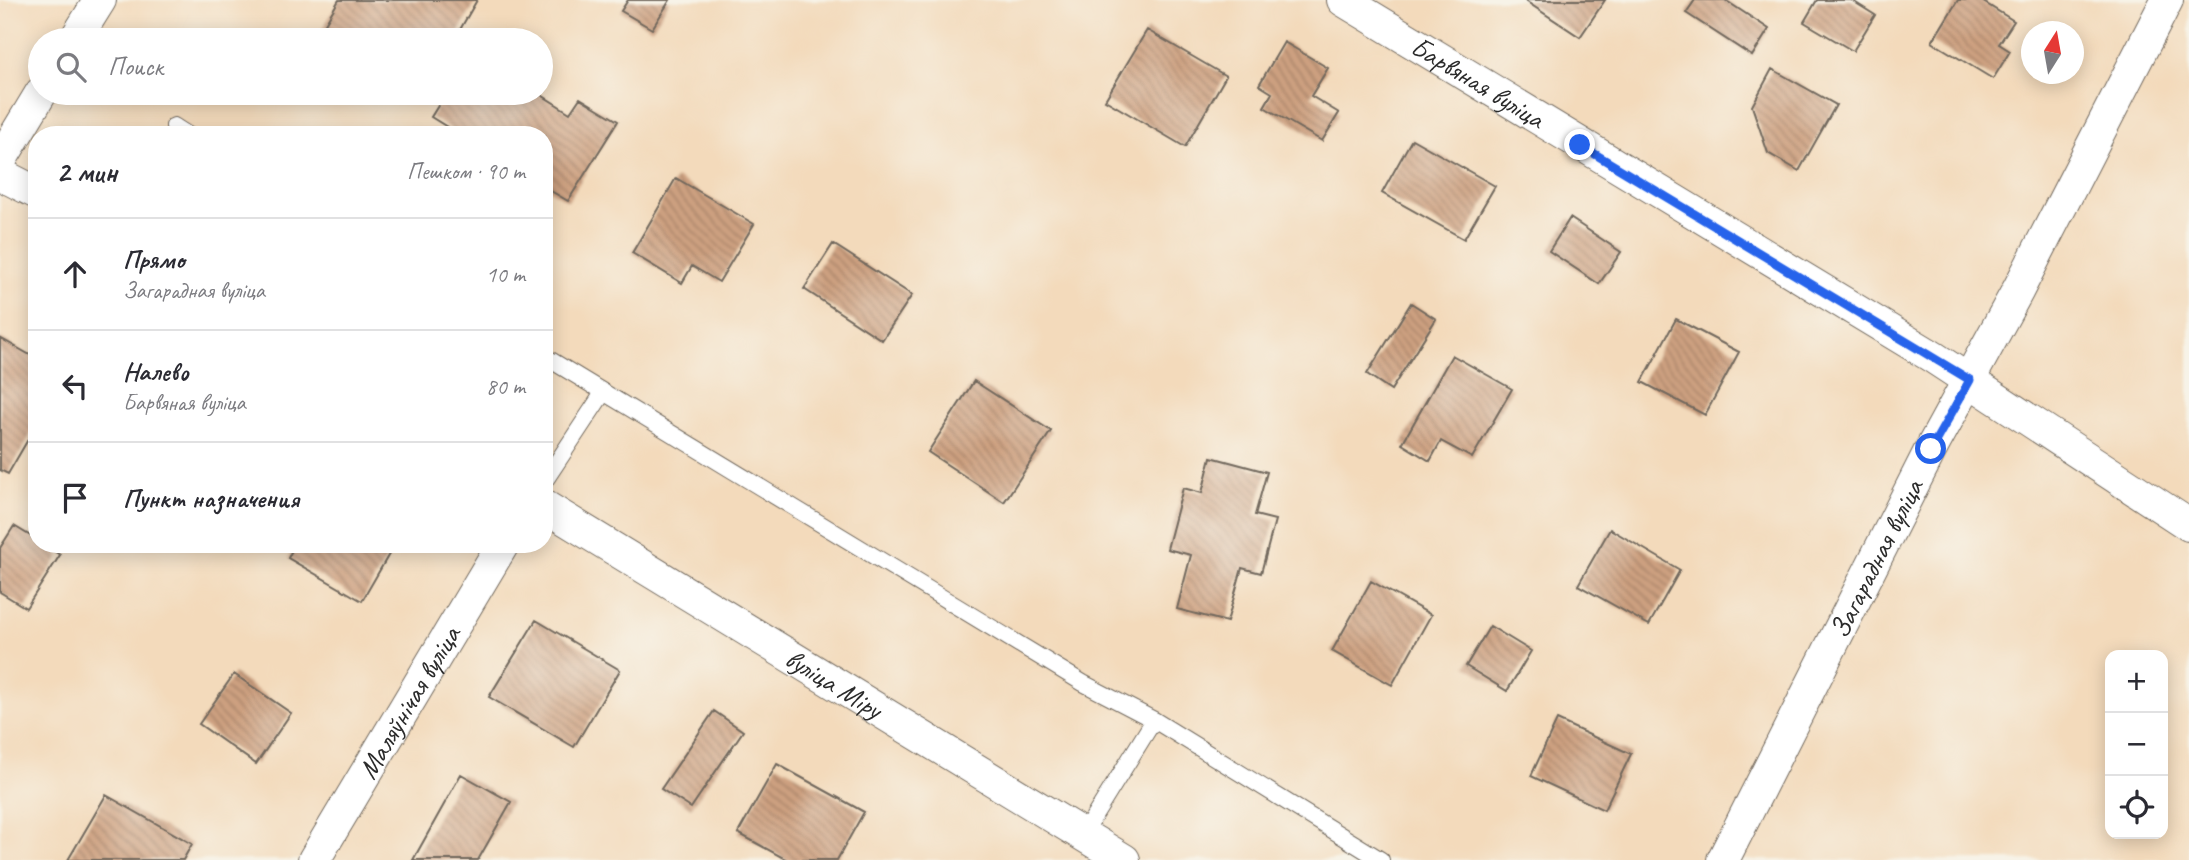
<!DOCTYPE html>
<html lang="ru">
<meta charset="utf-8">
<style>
:root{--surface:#fff;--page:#f2f2f3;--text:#2b2b33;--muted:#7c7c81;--line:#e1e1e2}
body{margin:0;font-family:Caveat,sans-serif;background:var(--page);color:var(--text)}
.controls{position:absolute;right:21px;bottom:21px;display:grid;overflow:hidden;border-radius:14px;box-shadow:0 4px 18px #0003}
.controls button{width:63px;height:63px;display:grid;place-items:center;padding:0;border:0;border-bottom:2px solid var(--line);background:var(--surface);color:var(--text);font:35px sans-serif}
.compass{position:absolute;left:2021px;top:21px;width:63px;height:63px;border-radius:50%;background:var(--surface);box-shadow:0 4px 18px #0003;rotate:11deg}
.stop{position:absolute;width:21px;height:21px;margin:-16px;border:5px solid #2563eb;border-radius:50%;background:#fff}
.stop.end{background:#2563eb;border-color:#fff;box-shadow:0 2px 7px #0008}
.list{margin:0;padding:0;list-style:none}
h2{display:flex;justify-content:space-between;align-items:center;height:91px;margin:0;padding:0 28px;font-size:30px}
h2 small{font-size:23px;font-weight:400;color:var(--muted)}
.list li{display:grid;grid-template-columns:46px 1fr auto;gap:21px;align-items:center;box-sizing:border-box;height:112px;padding:0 28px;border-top:2px solid var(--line)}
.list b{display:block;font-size:26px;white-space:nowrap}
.list p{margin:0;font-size:23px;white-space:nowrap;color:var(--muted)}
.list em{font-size:23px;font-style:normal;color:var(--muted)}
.icon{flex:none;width:38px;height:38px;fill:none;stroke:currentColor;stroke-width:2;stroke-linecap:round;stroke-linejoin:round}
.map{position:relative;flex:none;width:2189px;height:860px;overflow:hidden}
.search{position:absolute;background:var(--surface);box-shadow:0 4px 18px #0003;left:28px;top:28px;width:525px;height:77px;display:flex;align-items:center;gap:18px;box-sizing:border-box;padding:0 24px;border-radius:38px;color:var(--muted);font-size:26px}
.panel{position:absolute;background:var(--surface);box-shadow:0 4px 18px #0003;left:28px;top:126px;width:525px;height:427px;border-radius:28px}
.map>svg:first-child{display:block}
.building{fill:url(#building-back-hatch)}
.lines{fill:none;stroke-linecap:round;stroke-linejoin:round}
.service-casing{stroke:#71685d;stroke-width:18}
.minor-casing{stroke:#71685d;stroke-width:34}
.service{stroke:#fff;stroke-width:16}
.minor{stroke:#fff;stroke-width:32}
.route{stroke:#2563eb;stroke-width:9}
.labels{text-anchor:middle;stroke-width:5;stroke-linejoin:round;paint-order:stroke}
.street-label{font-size:28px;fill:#2b2b2b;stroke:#f7f3e8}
</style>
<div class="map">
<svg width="2189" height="860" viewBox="0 0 2189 860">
<defs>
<pattern id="building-back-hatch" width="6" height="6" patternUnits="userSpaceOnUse" patternTransform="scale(1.75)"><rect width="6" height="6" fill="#cda080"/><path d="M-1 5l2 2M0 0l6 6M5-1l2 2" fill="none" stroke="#a78369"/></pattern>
</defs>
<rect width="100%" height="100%" fill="#f7f3e8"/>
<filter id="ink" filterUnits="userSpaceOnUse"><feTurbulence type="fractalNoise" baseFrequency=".0143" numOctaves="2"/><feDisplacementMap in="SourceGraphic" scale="14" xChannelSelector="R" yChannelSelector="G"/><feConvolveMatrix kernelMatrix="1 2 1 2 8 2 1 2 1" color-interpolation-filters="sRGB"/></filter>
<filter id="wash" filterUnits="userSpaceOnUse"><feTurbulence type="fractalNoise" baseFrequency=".00686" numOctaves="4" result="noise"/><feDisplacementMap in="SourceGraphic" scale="28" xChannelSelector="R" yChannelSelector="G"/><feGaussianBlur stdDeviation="1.57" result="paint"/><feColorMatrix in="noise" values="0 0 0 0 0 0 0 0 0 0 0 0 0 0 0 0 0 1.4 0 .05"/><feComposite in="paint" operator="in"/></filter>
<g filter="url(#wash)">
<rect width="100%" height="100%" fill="#f3dabb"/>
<g id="blocks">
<path class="building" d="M 339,0 L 477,0 L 454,40 L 334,40 L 320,32 Z
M 628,0 L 670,0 L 652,29 L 621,11 Z
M 1524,0 L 1605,0 L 1580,37 Z
M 1695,0 L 1725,0 L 1769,29 L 1752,56 L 1686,13 Z
M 1817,0 L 1851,0 L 1875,15 L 1853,51 L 1804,22 Z
M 1958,0 L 1980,0 L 2014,21 L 1999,44 L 2010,51 L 1993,79 L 1932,42 Z
M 1147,30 L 1226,76 L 1185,147 L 1105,100 Z
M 1284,42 L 1328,68 L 1311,96 L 1339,113 L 1322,141 L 1264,107 L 1272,93 L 1259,85 Z
M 1772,69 L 1836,105 L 1799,171 L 1768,153 L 1752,106 Z
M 446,93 L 538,93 L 570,113 L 580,98 L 618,121 L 568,201 L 544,187 L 544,135 L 460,135 L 431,117 Z
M 1412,139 L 1495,186 L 1464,239 L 1382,193 Z
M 676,178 L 754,224 L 719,282 L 692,266 L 682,283 L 632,253 Z
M 1570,218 L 1621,252 L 1599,284 L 1549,251 Z
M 833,244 L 912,295 L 882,340 L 804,289 Z
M 1411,303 L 1436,319 L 1391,390 L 1367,374 Z
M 1676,319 L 1739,352 L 1705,415 L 1642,382 Z
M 0,338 L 37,359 L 37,424 L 8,474 L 0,470 Z
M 1452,355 L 1512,389 L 1472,458 L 1441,441 L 1430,461 L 1402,444 Z
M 974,381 L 1051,431 L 1004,502 L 928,452 Z
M 1211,457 L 1267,472 L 1255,515 L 1275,520 L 1261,573 L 1242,568 L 1227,622 L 1177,609 L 1191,555 L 1167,549 L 1183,488 L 1202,493 Z
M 14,526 L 37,540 L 37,544 L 43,544 L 60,555 L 26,608 L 0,592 L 0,548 Z
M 1610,529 L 1680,570 L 1649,625 L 1578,585 Z
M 295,544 L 384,544 L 392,549 L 362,601 L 288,558 Z
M 1371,581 L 1431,615 L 1392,685 L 1332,651 Z
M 536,620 L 620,670 L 574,747 L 489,697 Z
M 1490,626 L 1531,651 L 1507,691 L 1466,666 Z
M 234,674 L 291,713 L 256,764 L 199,724 Z
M 714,711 L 743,731 L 691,808 L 661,789 Z
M 1557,720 L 1631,754 L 1604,810 L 1531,776 Z
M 777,764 L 864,812 L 837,860 L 787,860 L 738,833 Z
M 461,774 L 511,802 L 478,860 L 413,860 Z
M 106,795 L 192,844 L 183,860 L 68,860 Z"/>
</g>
</g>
<g filter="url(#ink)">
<use href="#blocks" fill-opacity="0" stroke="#71685d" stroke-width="2"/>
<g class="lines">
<defs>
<path id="service" d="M 174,126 L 188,135
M 544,356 L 1083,683 L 1154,720 L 1381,860
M 544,482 L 603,393
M 1082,836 L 1154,720"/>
<g id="minor">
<path id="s1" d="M 1343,0 L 1933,357 L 2189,525"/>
<path d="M 75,40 L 100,0"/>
<path d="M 0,161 L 41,93"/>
<path d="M 0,174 L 37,193"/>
<path id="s2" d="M 544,506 L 1124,860"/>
<path id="s3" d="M 314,860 L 503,544"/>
<path id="s4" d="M 1723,860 L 1931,449 L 2018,290 L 2167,0"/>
</g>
</defs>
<use href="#service" class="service-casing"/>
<use href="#minor" class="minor-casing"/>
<use href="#service" class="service"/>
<use href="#minor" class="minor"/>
</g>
</g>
<g class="lines" filter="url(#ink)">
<path class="route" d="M 1580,145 L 1970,380 L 1931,449"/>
</g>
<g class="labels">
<g class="street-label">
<text dy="10" stroke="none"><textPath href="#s1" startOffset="158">Барвяная вуліца</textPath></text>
<text dy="10" stroke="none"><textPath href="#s4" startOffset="338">Загарадная вуліца</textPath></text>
<text dy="10" stroke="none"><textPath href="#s2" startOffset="340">вуліца Міру</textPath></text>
<text dy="10" stroke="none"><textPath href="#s3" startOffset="184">Маляўнічая вуліца</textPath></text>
</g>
</g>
</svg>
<div class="controls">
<button>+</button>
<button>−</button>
<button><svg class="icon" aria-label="locate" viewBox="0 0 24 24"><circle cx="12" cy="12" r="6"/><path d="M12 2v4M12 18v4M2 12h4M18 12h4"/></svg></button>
</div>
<svg class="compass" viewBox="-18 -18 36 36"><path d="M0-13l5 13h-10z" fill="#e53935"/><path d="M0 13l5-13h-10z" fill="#7c7c81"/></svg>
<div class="stop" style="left:1931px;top:449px"></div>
<div class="stop end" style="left:1580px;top:145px"></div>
<div class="search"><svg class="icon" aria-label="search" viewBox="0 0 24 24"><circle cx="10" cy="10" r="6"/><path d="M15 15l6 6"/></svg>Поиск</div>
<section class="panel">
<h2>2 мин<small>Пешком · 90 m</small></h2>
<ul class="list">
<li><svg class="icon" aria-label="ahead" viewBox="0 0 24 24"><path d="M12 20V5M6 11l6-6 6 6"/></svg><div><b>Прямо</b><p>Загарадная вуліца</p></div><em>10 m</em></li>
<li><svg class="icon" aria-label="left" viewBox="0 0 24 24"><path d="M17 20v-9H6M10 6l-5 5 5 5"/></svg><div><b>Налево</b><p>Барвяная вуліца</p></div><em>80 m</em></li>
<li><svg class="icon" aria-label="arrive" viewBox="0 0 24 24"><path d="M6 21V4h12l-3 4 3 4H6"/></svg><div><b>Пункт назначения</b></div></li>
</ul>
</section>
</div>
